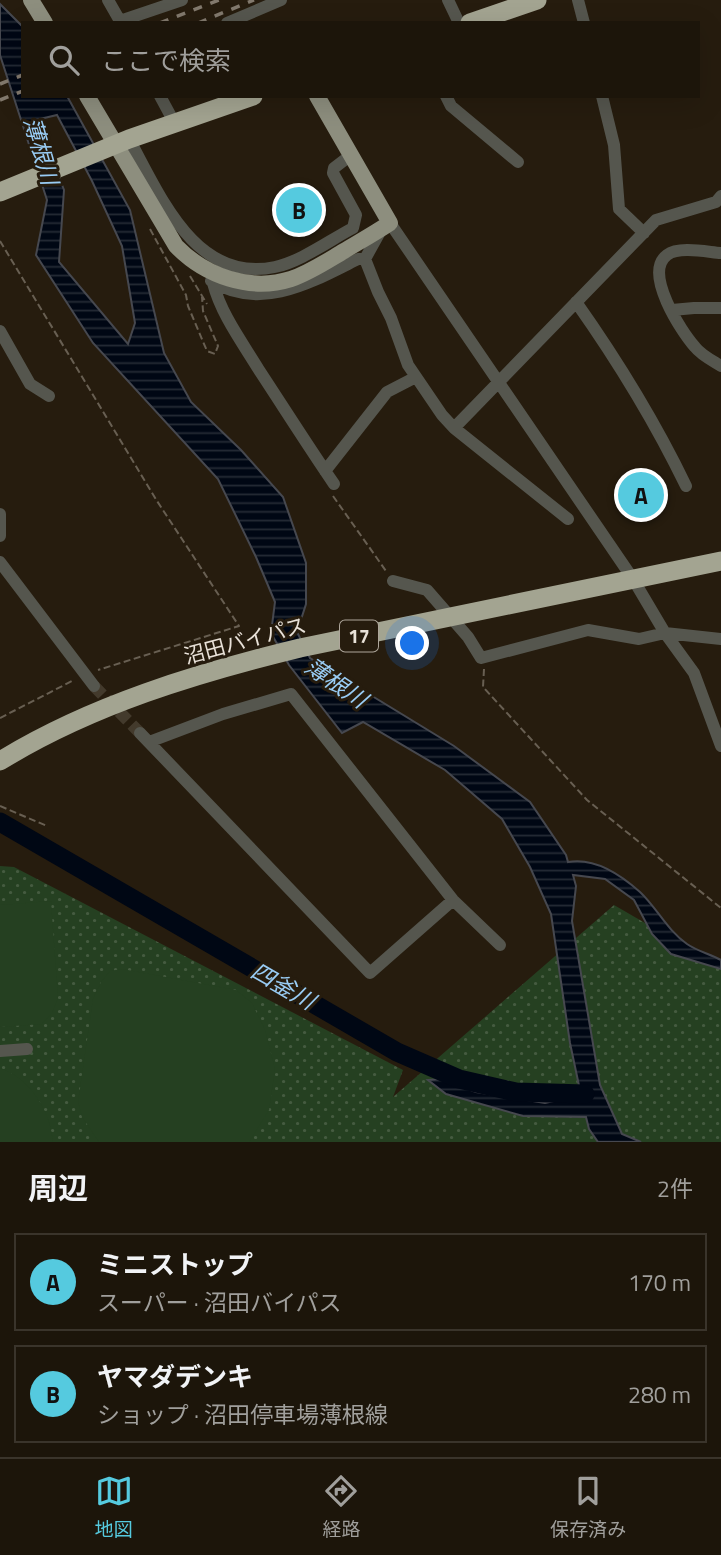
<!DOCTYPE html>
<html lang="ja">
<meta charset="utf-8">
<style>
:root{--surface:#1c150a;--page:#251e13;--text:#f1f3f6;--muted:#a09f9c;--line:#3a342b;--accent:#55cadf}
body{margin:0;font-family:"Titillium Web","Noto Sans JP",sans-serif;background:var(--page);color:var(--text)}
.you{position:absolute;left:413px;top:644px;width:24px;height:24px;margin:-18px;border:5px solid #fff;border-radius:50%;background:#1a73e8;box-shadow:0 0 0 10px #1a73e833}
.badge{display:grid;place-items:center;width:46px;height:46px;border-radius:50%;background:var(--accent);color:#111;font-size:23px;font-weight:700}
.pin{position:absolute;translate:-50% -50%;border:4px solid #fff;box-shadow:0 2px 7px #0006}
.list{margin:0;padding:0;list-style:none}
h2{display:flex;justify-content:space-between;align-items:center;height:91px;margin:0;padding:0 28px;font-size:30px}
h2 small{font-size:23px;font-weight:400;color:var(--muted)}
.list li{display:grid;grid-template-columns:46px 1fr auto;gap:21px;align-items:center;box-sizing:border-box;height:98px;margin:0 14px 14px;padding:0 14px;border:2px solid var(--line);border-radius:0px}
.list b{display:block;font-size:26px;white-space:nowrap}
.list p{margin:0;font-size:23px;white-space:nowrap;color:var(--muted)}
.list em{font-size:23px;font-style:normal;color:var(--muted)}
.icon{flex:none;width:38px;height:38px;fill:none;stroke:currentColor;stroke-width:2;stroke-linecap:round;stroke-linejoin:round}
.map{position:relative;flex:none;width:721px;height:1142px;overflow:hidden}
.search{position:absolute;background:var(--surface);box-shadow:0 7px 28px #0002;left:21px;right:21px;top:21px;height:77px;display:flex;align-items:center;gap:18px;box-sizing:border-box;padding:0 24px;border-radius:0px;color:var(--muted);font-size:26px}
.sheet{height:315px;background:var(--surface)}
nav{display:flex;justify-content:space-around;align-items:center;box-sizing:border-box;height:98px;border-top:2px solid var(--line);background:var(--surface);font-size:19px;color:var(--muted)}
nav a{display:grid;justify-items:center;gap:4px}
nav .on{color:var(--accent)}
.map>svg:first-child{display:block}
.grass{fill:url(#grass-dots)}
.pitch{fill:#254021}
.water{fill:url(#water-rules);stroke:#46484f;stroke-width:2;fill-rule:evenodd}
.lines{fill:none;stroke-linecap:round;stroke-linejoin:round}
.river{stroke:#000714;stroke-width:19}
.building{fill:url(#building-back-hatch)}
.minor-tunnel{stroke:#433a2c;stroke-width:12;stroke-dasharray:12 6;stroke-linecap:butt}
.path{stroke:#685f52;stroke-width:2;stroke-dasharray:7 3.5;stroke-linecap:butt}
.minor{stroke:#55564e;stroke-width:12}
.major{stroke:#8d8e7e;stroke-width:16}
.highway{stroke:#a3a491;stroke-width:19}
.rail{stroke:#82796d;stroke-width:3.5;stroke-dasharray:9 9;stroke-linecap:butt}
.labels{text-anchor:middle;stroke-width:6;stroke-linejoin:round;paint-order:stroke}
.shield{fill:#261c0e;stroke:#aea69b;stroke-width:2}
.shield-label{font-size:19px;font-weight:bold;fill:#e8e1d8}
.street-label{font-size:21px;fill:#e8e1d8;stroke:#261c0e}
.water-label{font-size:23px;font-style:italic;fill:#99ccf4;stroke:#261c0e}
</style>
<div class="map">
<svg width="721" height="1142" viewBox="0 0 721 1142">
<defs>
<pattern id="grass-dots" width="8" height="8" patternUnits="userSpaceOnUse" patternTransform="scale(1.75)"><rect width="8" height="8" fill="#254021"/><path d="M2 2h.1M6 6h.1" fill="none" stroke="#455b40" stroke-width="1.8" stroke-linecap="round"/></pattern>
<pattern id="water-rules" width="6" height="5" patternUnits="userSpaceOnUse" patternTransform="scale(1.75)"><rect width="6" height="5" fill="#000714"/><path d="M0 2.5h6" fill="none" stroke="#252b35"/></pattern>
<pattern id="building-back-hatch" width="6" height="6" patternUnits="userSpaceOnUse" patternTransform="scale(1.75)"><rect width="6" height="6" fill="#43382a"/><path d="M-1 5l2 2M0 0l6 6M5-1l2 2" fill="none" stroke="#5e5448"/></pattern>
</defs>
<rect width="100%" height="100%" fill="#261c0e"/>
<path class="grass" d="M 0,866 L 14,867 L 403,1070 L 393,1097 L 614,905 L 721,967 L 721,1142 L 0,1142 Z"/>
<path class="pitch" d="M 51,901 L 58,998 L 52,1013 L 42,1024 L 0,1027 L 0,905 Z
M 122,969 L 236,990 L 252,1003 L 265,1030 L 275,1069 L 269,1110 L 249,1142 L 99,1142 L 82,1117 L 78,1102 L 93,999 L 101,982 L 110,971 Z
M 0,1068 C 31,1079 50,1111 53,1142 L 0,1142 Z"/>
<path class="water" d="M 0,4 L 23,27 L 23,96 L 67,96 L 130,210 L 164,353 L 191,402 L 241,450 L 283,497 L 306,563 L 306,604 L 297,632 L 310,658 L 454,746 L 530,802 L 566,855 L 568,862 C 595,857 620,874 640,892 C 657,908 667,930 687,944 C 697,951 710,954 721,960 L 721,969 L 671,954 L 652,934 L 634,900 L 605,879 L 573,875 L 576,886 L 572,921 L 600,1085 L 622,1134 L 641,1142 L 598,1142 L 589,1129 L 586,1117 L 523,1116 L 446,1094 L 428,1080 L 440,1079 L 476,1092 L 545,1103 L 581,1095 L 570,1043 L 551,914 L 530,867 L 502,819 L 445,770 L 363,722 L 342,733 L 289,665 L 271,633 L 275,602 L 256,557 L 218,479 L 93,343 L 36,255 L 47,200 L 0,55 ZM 57,115 L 92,181 L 122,246 L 135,323 L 128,344 L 59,262 L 64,190 L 36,120 Z"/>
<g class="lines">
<path class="river" d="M 0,822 L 397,1052 L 459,1079 L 516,1092 L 585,1094"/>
</g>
<path class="building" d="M 649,481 L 657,496 L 633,509 L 625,494 Z"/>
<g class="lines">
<path class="minor-tunnel" d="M 94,686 L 140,733"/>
<path class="path" d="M 150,229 L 186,295 L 188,306 L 207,351 L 215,354 L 218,346 L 203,311 L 202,297
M 0,241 L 157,501 L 239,626 L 98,670
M 190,276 L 207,304
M 333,496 L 386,571
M 484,669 L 483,687 L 587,800 L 721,908
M 0,718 L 74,680
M 0,806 L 47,826"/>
<path class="minor" d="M 108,0 L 120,21 L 182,0
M 448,0 L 459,23
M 578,0 L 584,23
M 227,23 L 281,0
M 160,96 L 174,122
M 446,96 L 451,106 L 518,162
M 602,96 L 614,145 L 619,209 L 644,233
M 129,139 C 160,195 195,284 275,267 C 300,262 330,240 353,228 L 356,215 L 333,173 L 334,168 L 351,155
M 390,223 L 633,579 L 665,633 L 694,673 L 721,746
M 381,230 L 365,259 L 378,292 L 391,318 L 408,365 L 442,415 L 454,428 L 568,519
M 721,253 C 707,252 679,246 667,255 C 643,273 681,331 695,347 C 701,355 713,361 721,366
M 211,281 C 261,312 312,282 358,259 L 365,259
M 213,283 C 221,314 242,342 259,370 C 284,408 308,446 334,484
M 576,302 C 617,360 655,422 686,486
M 672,310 L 694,308 L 721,308
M 0,331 L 30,384 L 49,396
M 454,428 L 656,220 L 716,202 L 721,196
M 325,471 L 387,392 L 416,377
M 0,514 L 0,536
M 0,562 L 94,686
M 393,581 L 427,590 L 468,637 L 481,658 L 588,630 L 639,639 L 665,633 L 721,639
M 140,733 L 370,973 L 453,900
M 149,742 L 223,714 L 291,694 L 453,900 L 500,945
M 0,1051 L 27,1049"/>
<path class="major" d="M 31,0 L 45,23
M 87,96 L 176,246 C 205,276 250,292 291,279 C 309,273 327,261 344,251 C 359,242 375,233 390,223 L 317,96"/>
<path class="highway" d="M 470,23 L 537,0
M 0,192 L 129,139 L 253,96
M 0,761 C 91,705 197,673 300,648 L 721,561"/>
<path class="rail" d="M 160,23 L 219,0
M 198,23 L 254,0
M 0,84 L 23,75
M 0,100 L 23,91"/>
</g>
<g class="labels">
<rect class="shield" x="340" y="620.5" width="38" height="31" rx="5"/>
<g class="shield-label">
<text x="359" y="643">17</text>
</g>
<g class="street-label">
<text transform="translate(245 641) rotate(-15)" y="7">沼田バイパス</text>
</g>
<g class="water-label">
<text transform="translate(41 151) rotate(74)" y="8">薄根川</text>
<text transform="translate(336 683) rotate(34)" y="8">薄根川</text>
<text transform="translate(283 986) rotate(30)" y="8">四釜川</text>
</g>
</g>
</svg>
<div class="you"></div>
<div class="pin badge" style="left:641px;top:495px">A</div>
<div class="pin badge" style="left:299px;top:210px">B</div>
<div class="search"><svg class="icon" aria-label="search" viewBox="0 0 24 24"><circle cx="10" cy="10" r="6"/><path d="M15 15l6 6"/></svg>ここで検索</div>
</div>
<section class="sheet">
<h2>周辺<small>2件</small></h2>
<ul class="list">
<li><span class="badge">A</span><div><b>ミニストップ</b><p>スーパー · 沼田バイパス</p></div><em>170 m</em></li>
<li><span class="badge">B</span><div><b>ヤマダデンキ</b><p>ショップ · 沼田停車場薄根線</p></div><em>280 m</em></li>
</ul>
</section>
<nav>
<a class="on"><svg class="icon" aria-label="map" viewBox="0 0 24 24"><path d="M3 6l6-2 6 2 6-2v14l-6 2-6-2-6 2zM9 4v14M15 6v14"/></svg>地図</a>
<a><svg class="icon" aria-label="directions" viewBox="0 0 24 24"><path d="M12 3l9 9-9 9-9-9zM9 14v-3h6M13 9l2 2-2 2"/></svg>経路</a>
<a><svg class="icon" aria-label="saved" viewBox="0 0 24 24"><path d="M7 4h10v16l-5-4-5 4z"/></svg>保存済み</a>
</nav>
